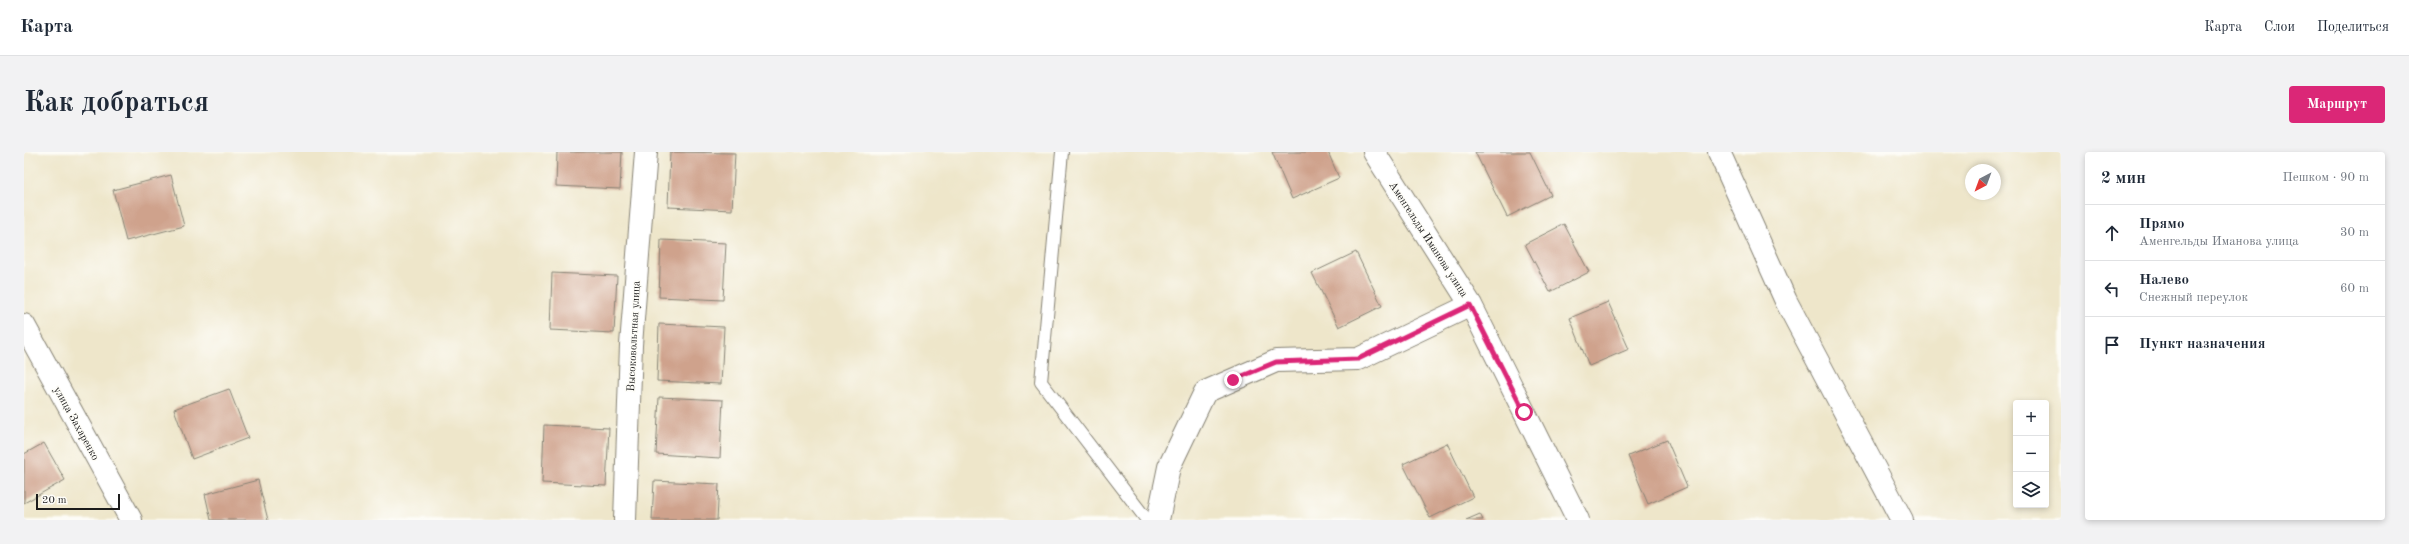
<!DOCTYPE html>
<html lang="ru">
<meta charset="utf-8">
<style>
:root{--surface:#fff;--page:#f2f2f3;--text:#1f2937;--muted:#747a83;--line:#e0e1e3;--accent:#db2777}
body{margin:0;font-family:"Old Standard TT",serif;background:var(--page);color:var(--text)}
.controls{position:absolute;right:12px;bottom:12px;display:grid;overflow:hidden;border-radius:4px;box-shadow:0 2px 6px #0003}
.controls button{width:36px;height:36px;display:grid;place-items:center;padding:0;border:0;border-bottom:1px solid var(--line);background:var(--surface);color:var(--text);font:20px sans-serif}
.compass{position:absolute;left:1941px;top:12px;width:36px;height:36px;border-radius:50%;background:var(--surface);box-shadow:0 2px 6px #0003;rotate:221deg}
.scale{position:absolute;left:12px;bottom:10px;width:84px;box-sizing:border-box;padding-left:4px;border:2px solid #1c1c1c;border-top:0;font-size:11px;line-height:14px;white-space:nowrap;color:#1c1c1c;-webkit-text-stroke:3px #fdfcf7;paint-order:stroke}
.stop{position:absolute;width:12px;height:12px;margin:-9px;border:3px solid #db2777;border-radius:50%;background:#fff}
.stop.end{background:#db2777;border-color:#fff;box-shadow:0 1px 4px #0008}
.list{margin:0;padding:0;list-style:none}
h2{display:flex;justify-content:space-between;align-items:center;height:52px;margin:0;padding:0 16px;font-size:17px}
h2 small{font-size:13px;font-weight:400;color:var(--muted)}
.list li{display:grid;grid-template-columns:26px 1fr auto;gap:12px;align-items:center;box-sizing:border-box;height:56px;padding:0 16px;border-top:1px solid var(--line)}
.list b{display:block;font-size:15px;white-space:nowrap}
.list p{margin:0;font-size:13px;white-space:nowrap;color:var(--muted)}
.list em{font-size:13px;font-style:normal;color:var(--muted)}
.icon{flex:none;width:22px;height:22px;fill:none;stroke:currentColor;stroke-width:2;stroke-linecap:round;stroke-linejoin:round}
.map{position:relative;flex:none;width:2037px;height:368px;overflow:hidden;border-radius:4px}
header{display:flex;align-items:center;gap:24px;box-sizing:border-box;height:56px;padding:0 20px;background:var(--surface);border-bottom:1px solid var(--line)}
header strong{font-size:19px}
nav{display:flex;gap:22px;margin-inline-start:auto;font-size:14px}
.intro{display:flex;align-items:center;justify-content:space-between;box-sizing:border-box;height:96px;padding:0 24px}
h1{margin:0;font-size:28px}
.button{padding:10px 18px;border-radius:4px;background:var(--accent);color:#fff;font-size:14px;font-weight:700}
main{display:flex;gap:24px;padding:0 24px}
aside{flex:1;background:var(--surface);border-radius:4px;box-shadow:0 2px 6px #0003}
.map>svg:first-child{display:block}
.building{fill:#cfa28c}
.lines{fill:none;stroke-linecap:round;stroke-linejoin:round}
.service-casing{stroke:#858173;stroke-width:14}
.minor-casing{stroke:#858173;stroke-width:24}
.service{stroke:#fff;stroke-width:12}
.minor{stroke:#fff;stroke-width:22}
.route{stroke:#db2777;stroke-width:5}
.labels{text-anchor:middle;stroke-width:3;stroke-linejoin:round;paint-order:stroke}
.street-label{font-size:11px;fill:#1c1c1c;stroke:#fdfcf7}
</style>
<header>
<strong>Карта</strong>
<nav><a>Карта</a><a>Слои</a><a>Поделиться</a></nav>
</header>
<div class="intro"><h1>Как добраться</h1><a class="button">Маршрут</a></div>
<main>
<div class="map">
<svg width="2037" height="368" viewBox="0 0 2037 368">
<rect width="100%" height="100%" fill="#fdfcf7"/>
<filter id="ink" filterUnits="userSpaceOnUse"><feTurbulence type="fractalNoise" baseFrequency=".025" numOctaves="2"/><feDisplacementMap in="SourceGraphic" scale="8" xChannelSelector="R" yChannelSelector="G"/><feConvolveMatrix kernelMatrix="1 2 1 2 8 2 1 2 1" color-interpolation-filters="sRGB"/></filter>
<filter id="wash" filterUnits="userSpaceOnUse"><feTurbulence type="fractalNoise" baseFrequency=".012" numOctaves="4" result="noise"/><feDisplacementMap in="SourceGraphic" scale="16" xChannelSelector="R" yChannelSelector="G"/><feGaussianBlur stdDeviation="0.9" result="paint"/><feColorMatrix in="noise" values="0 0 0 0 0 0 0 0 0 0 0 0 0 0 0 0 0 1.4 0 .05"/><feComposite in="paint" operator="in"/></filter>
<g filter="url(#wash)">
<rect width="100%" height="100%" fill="#eee6ca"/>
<g id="blocks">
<path class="building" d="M 533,0 L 598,0 L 596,37 L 532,34 Z
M 646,0 L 711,1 L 708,58 L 644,55 Z
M 1248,0 L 1304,0 L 1315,26 L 1268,47 Z
M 1451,0 L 1506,0 L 1527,43 L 1483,65 Z
M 147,23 L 160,74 L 102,89 L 89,38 Z
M 1540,72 L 1565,120 L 1526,140 L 1501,92 Z
M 637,88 L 702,91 L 699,148 L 635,145 Z
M 1332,100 L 1358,154 L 1315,175 L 1288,121 Z
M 528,121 L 593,124 L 590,181 L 526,178 Z
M 1584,150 L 1605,197 L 1565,214 L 1546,166 Z
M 635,172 L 700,175 L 697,232 L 633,229 Z
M 205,237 L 224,286 L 168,307 L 150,257 Z
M 635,245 L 699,248 L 696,306 L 632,302 Z
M 520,273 L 585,276 L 582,334 L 518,331 Z
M 1643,288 L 1663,335 L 1624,352 L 1604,304 Z
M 20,291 L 41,328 L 0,351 L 0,302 Z
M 1423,291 L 1449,345 L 1406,366 L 1379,312 Z
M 234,328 L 244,368 L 187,368 L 181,342 Z
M 630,329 L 695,332 L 693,368 L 628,368 Z
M 1456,362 L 1459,368 L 1442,368 Z"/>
</g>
</g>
<g filter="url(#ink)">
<use href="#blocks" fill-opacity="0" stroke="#858173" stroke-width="1"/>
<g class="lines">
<defs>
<path id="service" d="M 1038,0 L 1017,230 L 1123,368"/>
<path id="minor" d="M 1350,0 L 1447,153 L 1554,368
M 1695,0 L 1762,149 L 1878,368
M 0,173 L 107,368
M 601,368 L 607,193 L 622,0
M 1134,368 L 1145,315 L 1181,240 L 1252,209 L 1334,207 L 1447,153"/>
</defs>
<use href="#service" class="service-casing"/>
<use href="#minor" class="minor-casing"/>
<use href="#service" class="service"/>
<use href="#minor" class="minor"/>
</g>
</g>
<g class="lines" filter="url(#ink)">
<path class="route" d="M 1209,228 L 1252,210 L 1334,207 L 1446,153 L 1500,260"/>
</g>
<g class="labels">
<g class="street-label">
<text transform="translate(1405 87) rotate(57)" y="4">Аменгельды Иманова улица</text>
<text transform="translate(609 184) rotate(-87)" y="4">Высоковольтная улица</text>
<text transform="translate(53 271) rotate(61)" y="4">улица Захаренко</text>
</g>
</g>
</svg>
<div class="controls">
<button>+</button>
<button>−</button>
<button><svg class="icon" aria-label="layers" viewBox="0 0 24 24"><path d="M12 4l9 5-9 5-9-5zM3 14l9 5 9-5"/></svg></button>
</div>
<svg class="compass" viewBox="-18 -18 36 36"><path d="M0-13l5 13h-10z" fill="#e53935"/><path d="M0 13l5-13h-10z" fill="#747a83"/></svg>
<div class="scale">20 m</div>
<div class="stop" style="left:1500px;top:260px"></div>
<div class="stop end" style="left:1209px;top:228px"></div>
</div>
<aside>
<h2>2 мин<small>Пешком · 90 m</small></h2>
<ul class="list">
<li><svg class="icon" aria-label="ahead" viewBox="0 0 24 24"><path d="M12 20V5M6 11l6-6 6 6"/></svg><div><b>Прямо</b><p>Аменгельды Иманова улица</p></div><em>30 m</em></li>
<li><svg class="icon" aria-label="left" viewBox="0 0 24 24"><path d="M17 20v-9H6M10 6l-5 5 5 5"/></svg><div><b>Налево</b><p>Снежный переулок</p></div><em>60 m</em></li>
<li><svg class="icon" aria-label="arrive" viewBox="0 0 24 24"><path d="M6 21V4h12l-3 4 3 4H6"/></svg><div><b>Пункт назначения</b></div></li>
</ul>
</aside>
</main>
